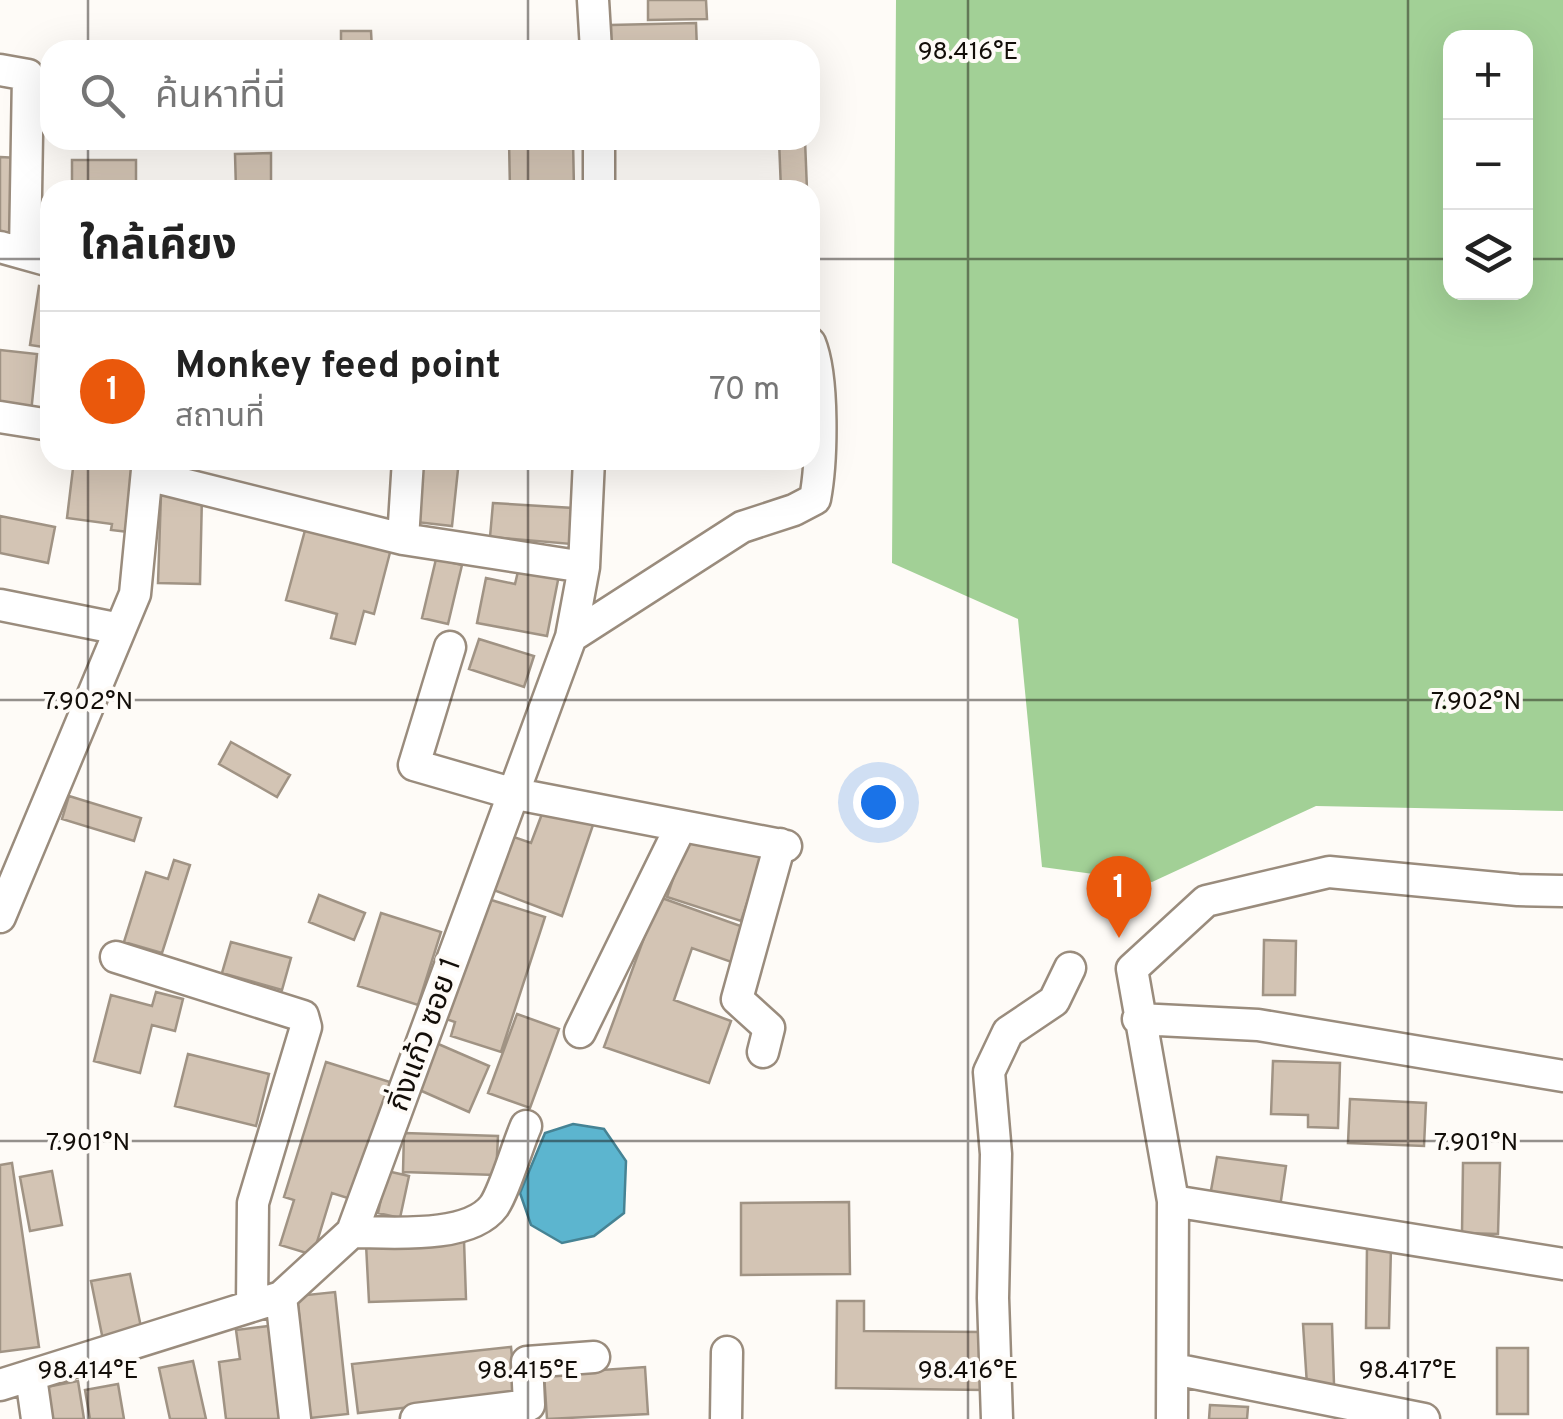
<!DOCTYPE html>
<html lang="th">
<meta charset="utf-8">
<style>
:root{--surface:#fff;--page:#f6f6f6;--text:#222;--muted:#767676;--line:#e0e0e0;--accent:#ea580c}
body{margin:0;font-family:Overpass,"Noto Sans Thai",sans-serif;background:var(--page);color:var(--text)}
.controls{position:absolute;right:30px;top:30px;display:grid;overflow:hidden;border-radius:20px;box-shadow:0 10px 40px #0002}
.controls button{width:90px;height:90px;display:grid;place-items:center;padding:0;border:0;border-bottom:2px solid var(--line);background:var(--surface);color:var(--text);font:50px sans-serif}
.you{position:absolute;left:878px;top:802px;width:35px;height:35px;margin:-25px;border:8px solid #fff;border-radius:50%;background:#1a73e8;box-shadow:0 0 0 15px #1a73e833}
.badge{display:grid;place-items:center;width:65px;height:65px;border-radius:50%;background:var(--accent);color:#fff;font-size:32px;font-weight:700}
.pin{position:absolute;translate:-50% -82px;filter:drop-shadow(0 2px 5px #0008)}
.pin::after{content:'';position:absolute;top:52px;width:35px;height:30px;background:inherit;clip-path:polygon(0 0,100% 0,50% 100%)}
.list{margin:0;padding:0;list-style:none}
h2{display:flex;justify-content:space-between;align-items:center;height:130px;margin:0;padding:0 40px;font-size:42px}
h2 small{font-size:32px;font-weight:400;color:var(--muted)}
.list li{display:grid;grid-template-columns:65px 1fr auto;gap:30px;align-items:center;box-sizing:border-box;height:160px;padding:0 40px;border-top:2px solid var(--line)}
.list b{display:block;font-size:38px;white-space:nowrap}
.list p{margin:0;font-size:32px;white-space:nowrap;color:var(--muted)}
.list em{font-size:32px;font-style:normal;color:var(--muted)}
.icon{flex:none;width:55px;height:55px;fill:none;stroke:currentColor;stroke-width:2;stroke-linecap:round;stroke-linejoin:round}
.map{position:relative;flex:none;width:1563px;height:1419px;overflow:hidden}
.search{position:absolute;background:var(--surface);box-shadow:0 10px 40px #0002;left:40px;top:40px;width:780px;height:110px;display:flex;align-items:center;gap:25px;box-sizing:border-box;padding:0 35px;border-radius:30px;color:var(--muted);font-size:38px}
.panel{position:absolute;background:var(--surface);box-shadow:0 10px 40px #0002;left:40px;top:180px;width:780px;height:290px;border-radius:30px}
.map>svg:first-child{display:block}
.forest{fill:#a2d096;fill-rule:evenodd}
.water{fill:#5cb5cf;stroke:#468394;stroke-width:2.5}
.building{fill:#d3c4b4;stroke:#a09384;stroke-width:2.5}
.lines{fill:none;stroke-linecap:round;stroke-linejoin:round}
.minor-casing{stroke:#9a8c7d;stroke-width:35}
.minor{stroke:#fff;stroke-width:30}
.ticks{fill:none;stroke:#130e09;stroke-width:2.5;stroke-opacity:0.45}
.labels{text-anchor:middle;stroke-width:8;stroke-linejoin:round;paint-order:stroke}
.street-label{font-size:30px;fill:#130e09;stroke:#fefbf7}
.ticks-label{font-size:25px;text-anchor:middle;fill:#130e09;stroke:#fefbf7;stroke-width:8;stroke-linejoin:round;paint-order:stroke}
</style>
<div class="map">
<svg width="1563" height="1419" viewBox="0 0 1563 1419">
<rect width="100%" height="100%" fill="#fefbf7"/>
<path class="forest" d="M 896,0 L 1563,0 L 1563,811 L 1316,806 L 1152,882 L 1042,867 L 1018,619 L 892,563 ZM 1450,38 L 1526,38 L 1526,292 L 1450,292 Z"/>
<path class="water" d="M 573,1124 L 604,1129 L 626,1161 L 624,1213 L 594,1236 L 562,1243 L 531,1225 L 520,1193 L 545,1133 Z"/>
<path class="building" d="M 648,0 L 706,0 L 707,19 L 648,20 Z
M 696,23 L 697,50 L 611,50 L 611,25 Z
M 341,31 L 371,31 L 372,50 L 341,50 Z
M 521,43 L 521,50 L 487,50 L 487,44 Z
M 509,140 L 573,140 L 574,190 L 510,190 Z
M 779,140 L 805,140 L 807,190 L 781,190 Z
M 271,153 L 271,190 L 236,190 L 235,154 Z
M 0,157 L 19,158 L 17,235 L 0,235 Z
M 72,160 L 136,160 L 136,190 L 72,190 Z
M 39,286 L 50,288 L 50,348 L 30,345 Z
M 0,350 L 37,354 L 31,413 L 0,410 Z
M 74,460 L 137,464 L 129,532 L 111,530 L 112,524 L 67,518 Z
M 423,460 L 459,460 L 452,526 L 416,522 Z
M 161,494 L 202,495 L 200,584 L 158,583 Z
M 493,503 L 573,508 L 571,544 L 490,537 Z
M 0,516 L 55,527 L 48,563 L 0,553 Z
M 307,523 L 392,545 L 374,614 L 364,611 L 355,644 L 331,638 L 337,614 L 286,600 Z
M 436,559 L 462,565 L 448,624 L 422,618 Z
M 520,563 L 560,570 L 547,636 L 477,623 L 486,578 L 515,584 Z
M 479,639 L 534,656 L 524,687 L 469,669 Z
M 231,742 L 290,775 L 277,797 L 219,764 Z
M 69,796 L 141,818 L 134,841 L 62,819 Z
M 545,806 L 593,825 L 562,916 L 491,889 L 511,836 L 531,843 Z
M 689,831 L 763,855 L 741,921 L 667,897 Z
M 174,860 L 190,865 L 162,953 L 124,942 L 146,872 L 168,879 Z
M 319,895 L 365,913 L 354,940 L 309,922 Z
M 659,897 L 749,929 L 737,964 L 692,948 L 674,1000 L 731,1021 L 709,1083 L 604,1047 Z
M 485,898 L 545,917 L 501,1052 L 451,1036 L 455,1022 L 446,1019 Z
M 381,913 L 441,932 L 418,1005 L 358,986 Z
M 1264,940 L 1296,941 L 1295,995 L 1263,995 Z
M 231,942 L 291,958 L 282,990 L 222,973 Z
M 156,992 L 183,999 L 175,1031 L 152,1025 L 140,1073 L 94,1061 L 111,995 L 152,1006 Z
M 517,1014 L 559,1029 L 530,1108 L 488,1093 Z
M 436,1043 L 489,1066 L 469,1112 L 415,1088 Z
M 188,1054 L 269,1074 L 256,1126 L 175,1106 Z
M 1273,1061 L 1340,1063 L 1338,1128 L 1308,1127 L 1308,1115 L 1271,1114 Z
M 326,1062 L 390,1082 L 354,1200 L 332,1193 L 313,1255 L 280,1245 L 294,1200 L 284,1197 Z
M 1350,1099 L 1426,1103 L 1424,1146 L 1348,1143 Z
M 404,1133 L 498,1136 L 496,1175 L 403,1172 Z
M 1217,1157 L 1286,1166 L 1280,1207 L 1210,1196 Z
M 12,1163 L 39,1347 L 0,1352 L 0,1165 Z
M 1463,1163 L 1500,1163 L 1498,1234 L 1462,1233 Z
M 52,1171 L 62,1225 L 30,1231 L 20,1177 Z
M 387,1171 L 409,1176 L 400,1218 L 378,1213 Z
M 849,1202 L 850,1274 L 741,1275 L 741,1203 Z
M 464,1240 L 466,1299 L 369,1302 L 366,1244 Z
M 1367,1246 L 1391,1247 L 1389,1328 L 1366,1328 Z
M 130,1274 L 142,1332 L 103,1340 L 91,1281 Z
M 335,1292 L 348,1414 L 310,1418 L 297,1296 Z
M 837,1301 L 864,1301 L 864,1331 L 984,1332 L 984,1390 L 836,1388 Z
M 1303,1324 L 1332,1324 L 1334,1384 L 1307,1385 Z
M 269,1326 L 280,1419 L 226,1419 L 219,1362 L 240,1359 L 236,1330 Z
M 511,1347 L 516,1395 L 358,1413 L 352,1364 Z
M 1497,1348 L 1528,1348 L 1528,1414 L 1497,1414 Z
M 193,1361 L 206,1419 L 170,1419 L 159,1368 Z
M 645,1367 L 648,1414 L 547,1419 L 544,1374 Z
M 78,1381 L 84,1419 L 46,1419 L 41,1388 Z
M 118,1384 L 124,1419 L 90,1419 L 85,1390 Z
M 1210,1405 L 1248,1407 L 1247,1419 L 1209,1419 Z"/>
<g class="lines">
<defs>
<path id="minor" d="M 593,0 L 596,50
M 0,70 L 28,75 L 25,253
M 599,190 L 599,140
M 0,247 L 50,261
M 0,417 L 50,425
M 147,475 L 403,539 L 584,567
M 403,539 L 408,460
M 0,605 L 120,629
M 571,637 L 742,527 L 794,510 L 815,499 C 822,462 824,377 810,343
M 450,647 L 414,765 L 511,793 L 786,846
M 0,917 L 135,594 L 148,460
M 116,957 L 303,1016 L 306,1027 L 253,1203 L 252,1305
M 1138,1019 L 1258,1025 L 1563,1076
M 580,1032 L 681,826
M 763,1052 L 769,1028 L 737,999 L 780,844
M 1173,1201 L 1563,1264
M 352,1232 C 389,1232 469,1240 494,1206 C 505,1190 517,1146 526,1126
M 281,1297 L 295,1419
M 1174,1369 L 1424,1419
M 31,1377 L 37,1419
M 0,1385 L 281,1297 L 352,1232 L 571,637 L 584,567 L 589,460
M 416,1419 L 529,1405 L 527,1362 L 594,1357
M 726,1419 L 727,1352
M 997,1419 L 993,1298 L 996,1154 L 989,1072 L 1008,1032 L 1054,1001 L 1070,968
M 1172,1419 L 1173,1201 L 1132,969 L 1206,901 L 1329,872 L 1518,890 L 1563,891"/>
</defs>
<use href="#minor" class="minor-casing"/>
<use href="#minor" class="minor"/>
</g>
<path class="ticks" d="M 88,0 L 88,50M 528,0 L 528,50M 968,0 L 968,1419M 1408,0 L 1408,1419M 88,140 L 88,190M 528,140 L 528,190M 0,259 L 50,259M 810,259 L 1450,259M 1526,259 L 1563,259M 88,460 L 88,1419M 528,460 L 528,1419M 0,700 L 1563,700M 0,1141 L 1563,1141"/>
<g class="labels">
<g class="street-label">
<text transform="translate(424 1034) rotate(-70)" y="10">กิ่งแก้ว ซอย 1</text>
</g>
</g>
<g class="ticks-label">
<text x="968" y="59">98.416°E</text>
<text x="88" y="709">7.902°N</text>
<text x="1476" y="709">7.902°N</text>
<text x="88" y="1150">7.901°N</text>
<text x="1476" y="1150">7.901°N</text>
<text x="88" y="1378">98.414°E</text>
<text x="528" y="1378">98.415°E</text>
<text x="968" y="1378">98.416°E</text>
<text x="1408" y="1378">98.417°E</text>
</g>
</svg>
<div class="controls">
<button>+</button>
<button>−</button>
<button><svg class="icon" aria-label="layers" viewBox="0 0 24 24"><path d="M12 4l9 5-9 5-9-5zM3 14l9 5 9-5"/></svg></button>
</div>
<div class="you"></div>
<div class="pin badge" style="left:1119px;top:938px">1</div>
<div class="search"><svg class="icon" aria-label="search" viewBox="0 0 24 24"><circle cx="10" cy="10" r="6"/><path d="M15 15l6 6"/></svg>ค้นหาที่นี่</div>
<section class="panel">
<h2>ใกล้เคียง<small></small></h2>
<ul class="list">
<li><span class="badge">1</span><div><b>Monkey feed point</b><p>สถานที่</p></div><em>70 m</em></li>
</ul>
</section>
</div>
